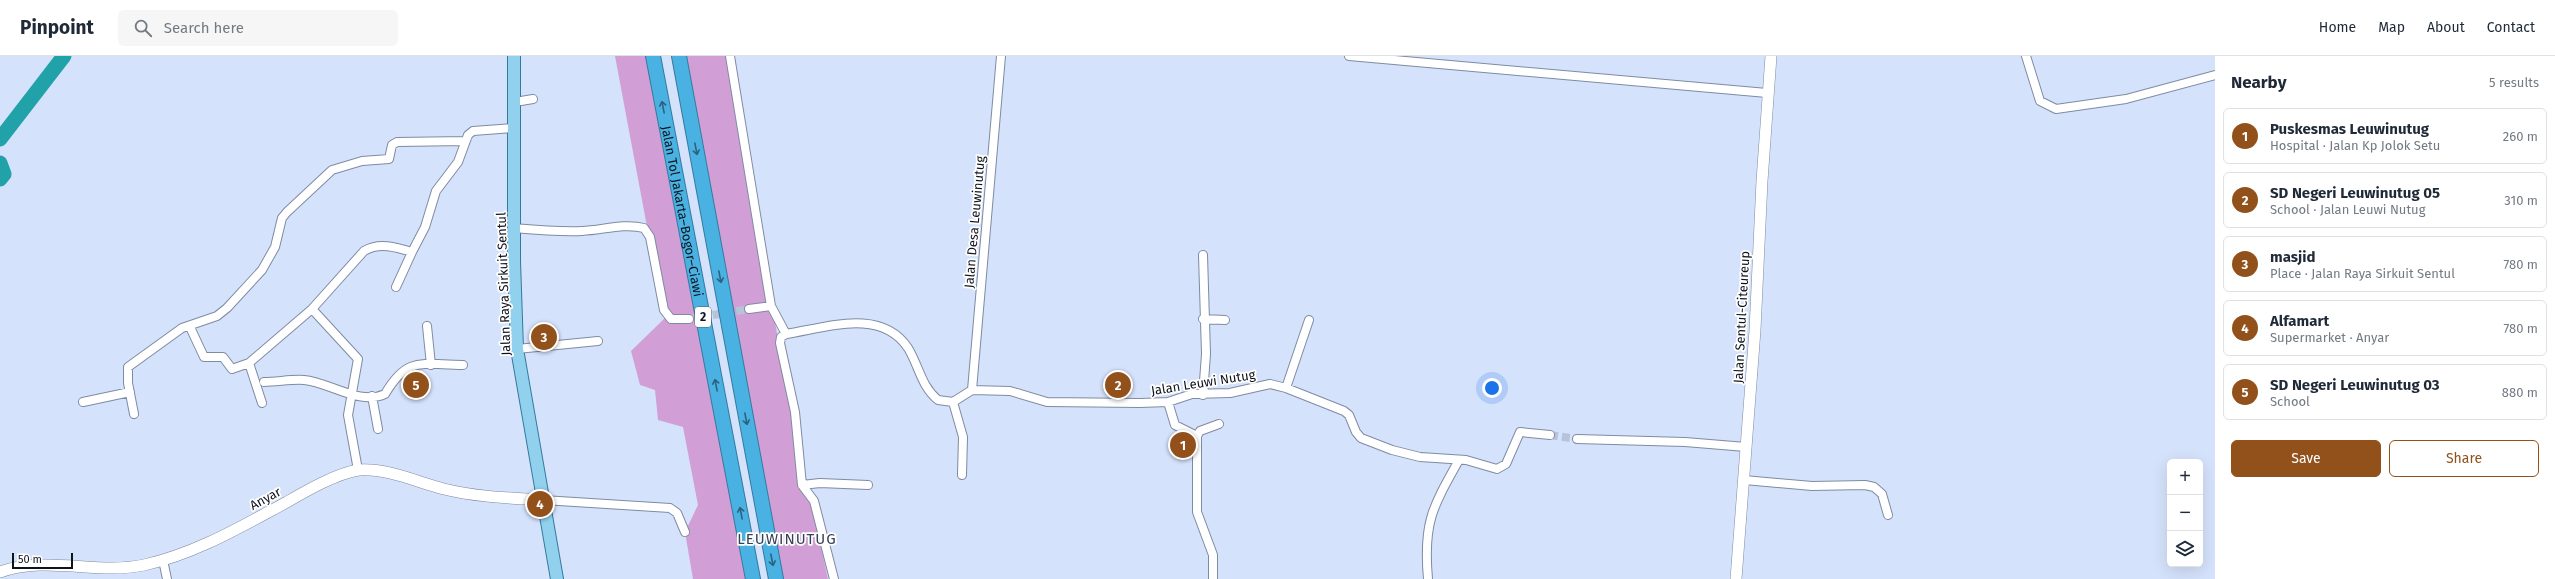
<!DOCTYPE html>
<meta charset="utf-8">
<style>
:root{--surface:#fff;--page:#f6f6f7;--text:#1f2937;--muted:#747a83;--line:#e0e1e3;--accent:#92511b}
body{margin:0;font-family:"Fira Sans",sans-serif;background:var(--page);color:var(--text)}
.controls{position:absolute;right:12px;bottom:12px;display:grid;overflow:hidden;border-radius:6px;box-shadow:0 4px 16px #0002}
.controls button{width:36px;height:36px;display:grid;place-items:center;padding:0;border:0;border-bottom:1px solid var(--line);background:var(--surface);color:var(--text);font:20px sans-serif}
.scale{position:absolute;left:12px;bottom:10px;width:61px;box-sizing:border-box;padding-left:4px;border:2px solid #0f131c;border-top:0;font-size:11px;line-height:14px;white-space:nowrap;color:#0f131c;-webkit-text-stroke:3px #fff;paint-order:stroke}
.you{position:absolute;left:1492px;top:332px;width:14px;height:14px;margin:-10px;border:3px solid #fff;border-radius:50%;background:#1a73e8;box-shadow:0 0 0 6px #1a73e833}
.badge{display:grid;place-items:center;width:26px;height:26px;border-radius:50%;background:var(--accent);color:#fff;font-size:13px;font-weight:700}
.pin{position:absolute;translate:-50% -50%;border:2px solid #fff;box-shadow:0 1px 4px #0006}
.list{margin:0;padding:0;list-style:none}
h2{display:flex;justify-content:space-between;align-items:center;height:52px;margin:0;padding:0 16px;font-size:17px}
h2 small{font-size:13px;font-weight:400;color:var(--muted)}
.list li{display:grid;grid-template-columns:26px 1fr auto;gap:12px;align-items:center;box-sizing:border-box;height:56px;margin:0 8px 8px;padding:0 8px;border:1px solid var(--line);border-radius:6px}
.list b{display:block;font-size:15px;white-space:nowrap}
.list p{margin:0;font-size:13px;white-space:nowrap;color:var(--muted)}
.list em{font-size:13px;font-style:normal;color:var(--muted)}
.actions{display:flex;gap:8px;padding:12px 16px}
.actions a{flex:1;padding:9px 0;border:1px solid var(--accent);border-radius:6px;text-align:center;font-size:14px;color:var(--accent)}
.actions .main{background:var(--accent);color:#fff}
.icon{flex:none;width:22px;height:22px;fill:none;stroke:currentColor;stroke-width:2;stroke-linecap:round;stroke-linejoin:round}
.map{position:relative;flex:none;width:2215px;height:523px;overflow:hidden}
header{display:flex;align-items:center;gap:24px;box-sizing:border-box;height:56px;padding:0 20px;background:var(--surface);border-bottom:1px solid var(--line)}
header strong{font-size:19px}
nav{display:flex;gap:22px;margin-inline-start:auto;font-size:14px}
.search{width:280px;height:36px;background:var(--page);display:flex;align-items:center;gap:10px;box-sizing:border-box;padding:0 14px;border-radius:6px;color:var(--muted);font-size:15px}
main{display:flex}
aside{flex:1;background:var(--surface)}
.map>svg:first-child{display:block}
.green{fill:#d19fd5}
.lines{fill:none;stroke-linecap:round;stroke-linejoin:round}
.river{stroke:#21a1a8;stroke-width:15}
.street-tunnel{stroke:#b7c3da;stroke-width:8;stroke-dasharray:8 4;stroke-linecap:butt}
.street-casing{stroke:#7f8ba2;stroke-width:10}
.secondary-casing{stroke:#7f8ba2;stroke-width:12}
.primary-casing{stroke:#357a9d;stroke-width:14}
.highway-casing{stroke:#357a9d;stroke-width:16}
.street{stroke:#fff;stroke-width:8}
.secondary{stroke:#fff;stroke-width:11}
.primary{stroke:#92d1ee;stroke-width:12}
.highway{stroke:#49b2e2;stroke-width:14}
.oneway{stroke:#2c627f}
.labels{text-anchor:middle;stroke-width:3.5;stroke-linejoin:round;paint-order:stroke}
.shield{fill:#fff;stroke:#575a60;stroke-width:1}
.shield-label{font-size:12px;font-weight:bold;fill:#0f131c}
.street-label{font-size:13px;fill:#0f131c;stroke:#fff}
.quarter-label{font-size:15px;letter-spacing:1px;fill:#364154;stroke:#fff}
</style>
<header>
<strong>Pinpoint</strong>
<div class="search"><svg class="icon" aria-label="search" viewBox="0 0 24 24"><circle cx="10" cy="10" r="6"/><path d="M15 15l6 6"/></svg>Search here</div>
<nav><a>Home</a><a>Map</a><a>About</a><a>Contact</a></nav>
</header>
<main>
<div class="map">
<svg width="2215" height="523" viewBox="0 0 2215 523">
<rect width="100%" height="100%" fill="#d5e2fb"/>
<path class="green" d="M 615,0 L 655,0 L 753,523 L 693,523 L 685,476 L 698,449 L 683,371 L 658,364 L 655,334 L 640,329 L 631,295 L 667,260 L 648,176 Z
M 679,0 L 732,0 C 750,121 770,241 792,361 C 796,382 795,422 809,436 L 828,523 L 776,523 Z"/>
<g class="lines">
<path class="river" d="M 0,83 L 64,0
M 0,107 L 4,118 L 0,123"/>
<path class="street-tunnel" d="M 689,263 L 749,253
M 1550,379 L 1577,383"/>
<defs>
<path id="street" d="M 730,0 L 771,250
M 1349,0 L 1767,37
M 2026,0 L 2040,45 L 2056,53 L 2126,43 L 2215,19
M 515,46 L 533,43
M 514,172 C 537,174 559,176 582,175 C 603,174 624,167 644,172 L 650,181 L 664,254 L 671,263 L 689,263
M 1203,199 L 1206,298 L 1203,339
M 396,231 L 412,196
M 312,253 L 358,303 L 348,359 L 358,414
M 749,253 L 771,250 L 786,278
M 1203,263 L 1225,264
M 427,270 L 431,309
M 190,271 L 204,301 L 223,301 L 232,313 L 249,307
M 517,293 L 598,285
M 264,326 C 277,326 292,323 304,324 C 329,326 360,350 385,338 C 408,299 422,309 463,309
M 1286,332 L 1309,264
M 972,334 L 1010,335 L 1047,346 L 1140,347 L 1168,346 L 1192,338 L 1230,337 L 1270,328 L 1286,332 L 1344,355 L 1349,359 L 1356,376 L 1361,382 L 1392,394 L 1420,401 L 1466,404 L 1497,413 L 1506,408 L 1520,376 L 1550,379
M 372,340 L 378,373
M 83,346 L 130,336
M 953,346 L 963,381 L 962,419
M 1168,346 L 1175,369 L 1197,380
M 262,347 L 249,307 L 312,253 L 364,195 C 379,186 396,191 412,196 L 425,171 L 436,135 L 458,106 L 468,79 L 473,75 L 514,72
M 134,358 L 128,327 L 128,311 L 182,272 L 217,260 L 227,252 L 262,214 L 275,191 L 282,162 L 287,156 L 332,114 L 362,105 L 389,103 L 392,89 L 397,86 L 465,85
M 1577,383 L 1685,386 L 1746,391
M 1744,424 L 1812,430 L 1865,429 L 1874,431 L 1882,438 L 1888,459
M 802,429 L 820,427 L 868,429
M 543,444 L 670,452 L 677,457 L 685,476
M 163,504 L 167,523
M 834,523 L 814,445 L 802,429 L 795,356 L 780,287 L 781,281 L 786,278 C 825,272 881,251 908,292 C 919,310 921,330 938,344 L 953,346 L 972,334 L 1001,0
M 1213,523 L 1213,499 L 1197,456 L 1197,380 L 1200,375 L 1219,368
M 1428,523 C 1423,467 1432,452 1459,404"/>
<path id="secondary" d="M 0,516 C 47,499 96,519 144,509 C 195,498 242,470 287,446 C 306,435 337,417 359,414 C 387,412 417,426 444,433 C 476,441 510,442 543,444
M 1736,523 L 1755,274 L 1762,125 L 1771,0"/>
<path id="primary" d="M 514,0 L 514,205 L 517,293 L 557,523"/>
<g id="highway">
<path id="s1" d="M 653,0 L 753,523"/>
<path d="M 679,0 L 776,523"/>
</g>
</defs>
<use href="#street" class="street-casing"/>
<use href="#secondary" class="secondary-casing"/>
<use href="#primary" class="primary-casing"/>
<use href="#highway" class="highway-casing"/>
<use href="#street" class="street"/>
<use href="#secondary" class="secondary"/>
<use href="#primary" class="primary"/>
<use href="#highway" class="highway"/>
</g>
<defs><path id="oneway-shaft" d="M-6 0H5M1.5-3L5.5 0L1.5 3" fill="none" stroke-width="1.6" stroke-linecap="round" stroke-linejoin="round"/></defs>
<g class="oneway">
<use href="#oneway-shaft" transform="translate(663 51) rotate(-101)"/>
<use href="#oneway-shaft" transform="translate(696 93) rotate(79)"/>
<use href="#oneway-shaft" transform="translate(720 221) rotate(79)"/>
<use href="#oneway-shaft" transform="translate(716 329) rotate(-101)"/>
<use href="#oneway-shaft" transform="translate(746 363) rotate(79)"/>
<use href="#oneway-shaft" transform="translate(741 457) rotate(-101)"/>
<use href="#oneway-shaft" transform="translate(772 504) rotate(79)"/>
</g>
<g class="labels">
<rect class="shield" x="695" y="251" width="16" height="20" rx="3"/>
<g class="shield-label">
<text x="703" y="265">2</text>
</g>
<g class="street-label">
<text dy="5" stroke="none"><textPath href="#s1" startOffset="158">Jalan Tol Jakarta–Bogor–Ciawi</textPath></text>
<text transform="translate(974 166) rotate(-85)" y="5">Jalan Desa Leuwinutug</text>
<text transform="translate(503 228) rotate(-92)" y="5">Jalan Raya Sirkuit Sentul</text>
<text transform="translate(1741 261) rotate(-87)" y="5">Jalan Sentul-Citeureup</text>
<text transform="translate(1203 326) rotate(-9)" y="5">Jalan Leuwi Nutug</text>
<text transform="translate(265 442) rotate(-28)" y="5">Anyar</text>
</g>
<g class="quarter-label">
<text x="787" y="488">LEUWINUTUG</text>
</g>
</g>
</svg>
<div class="controls">
<button>+</button>
<button>−</button>
<button><svg class="icon" aria-label="layers" viewBox="0 0 24 24"><path d="M12 4l9 5-9 5-9-5zM3 14l9 5 9-5"/></svg></button>
</div>
<div class="scale">50 m</div>
<div class="you"></div>
<div class="pin badge" style="left:1183px;top:389px">1</div>
<div class="pin badge" style="left:1118px;top:329px">2</div>
<div class="pin badge" style="left:544px;top:281px">3</div>
<div class="pin badge" style="left:540px;top:448px">4</div>
<div class="pin badge" style="left:416px;top:329px">5</div>
</div>
<aside>
<h2>Nearby<small>5 results</small></h2>
<ul class="list">
<li><span class="badge">1</span><div><b>Puskesmas Leuwinutug</b><p>Hospital · Jalan Kp Jolok Setu</p></div><em>260 m</em></li>
<li><span class="badge">2</span><div><b>SD Negeri Leuwinutug 05</b><p>School · Jalan Leuwi Nutug</p></div><em>310 m</em></li>
<li><span class="badge">3</span><div><b>masjid</b><p>Place · Jalan Raya Sirkuit Sentul</p></div><em>780 m</em></li>
<li><span class="badge">4</span><div><b>Alfamart</b><p>Supermarket · Anyar</p></div><em>780 m</em></li>
<li><span class="badge">5</span><div><b>SD Negeri Leuwinutug 03</b><p>School</p></div><em>880 m</em></li>
</ul>
<div class="actions"><a class="main">Save</a><a>Share</a></div>
</aside>
</main>
